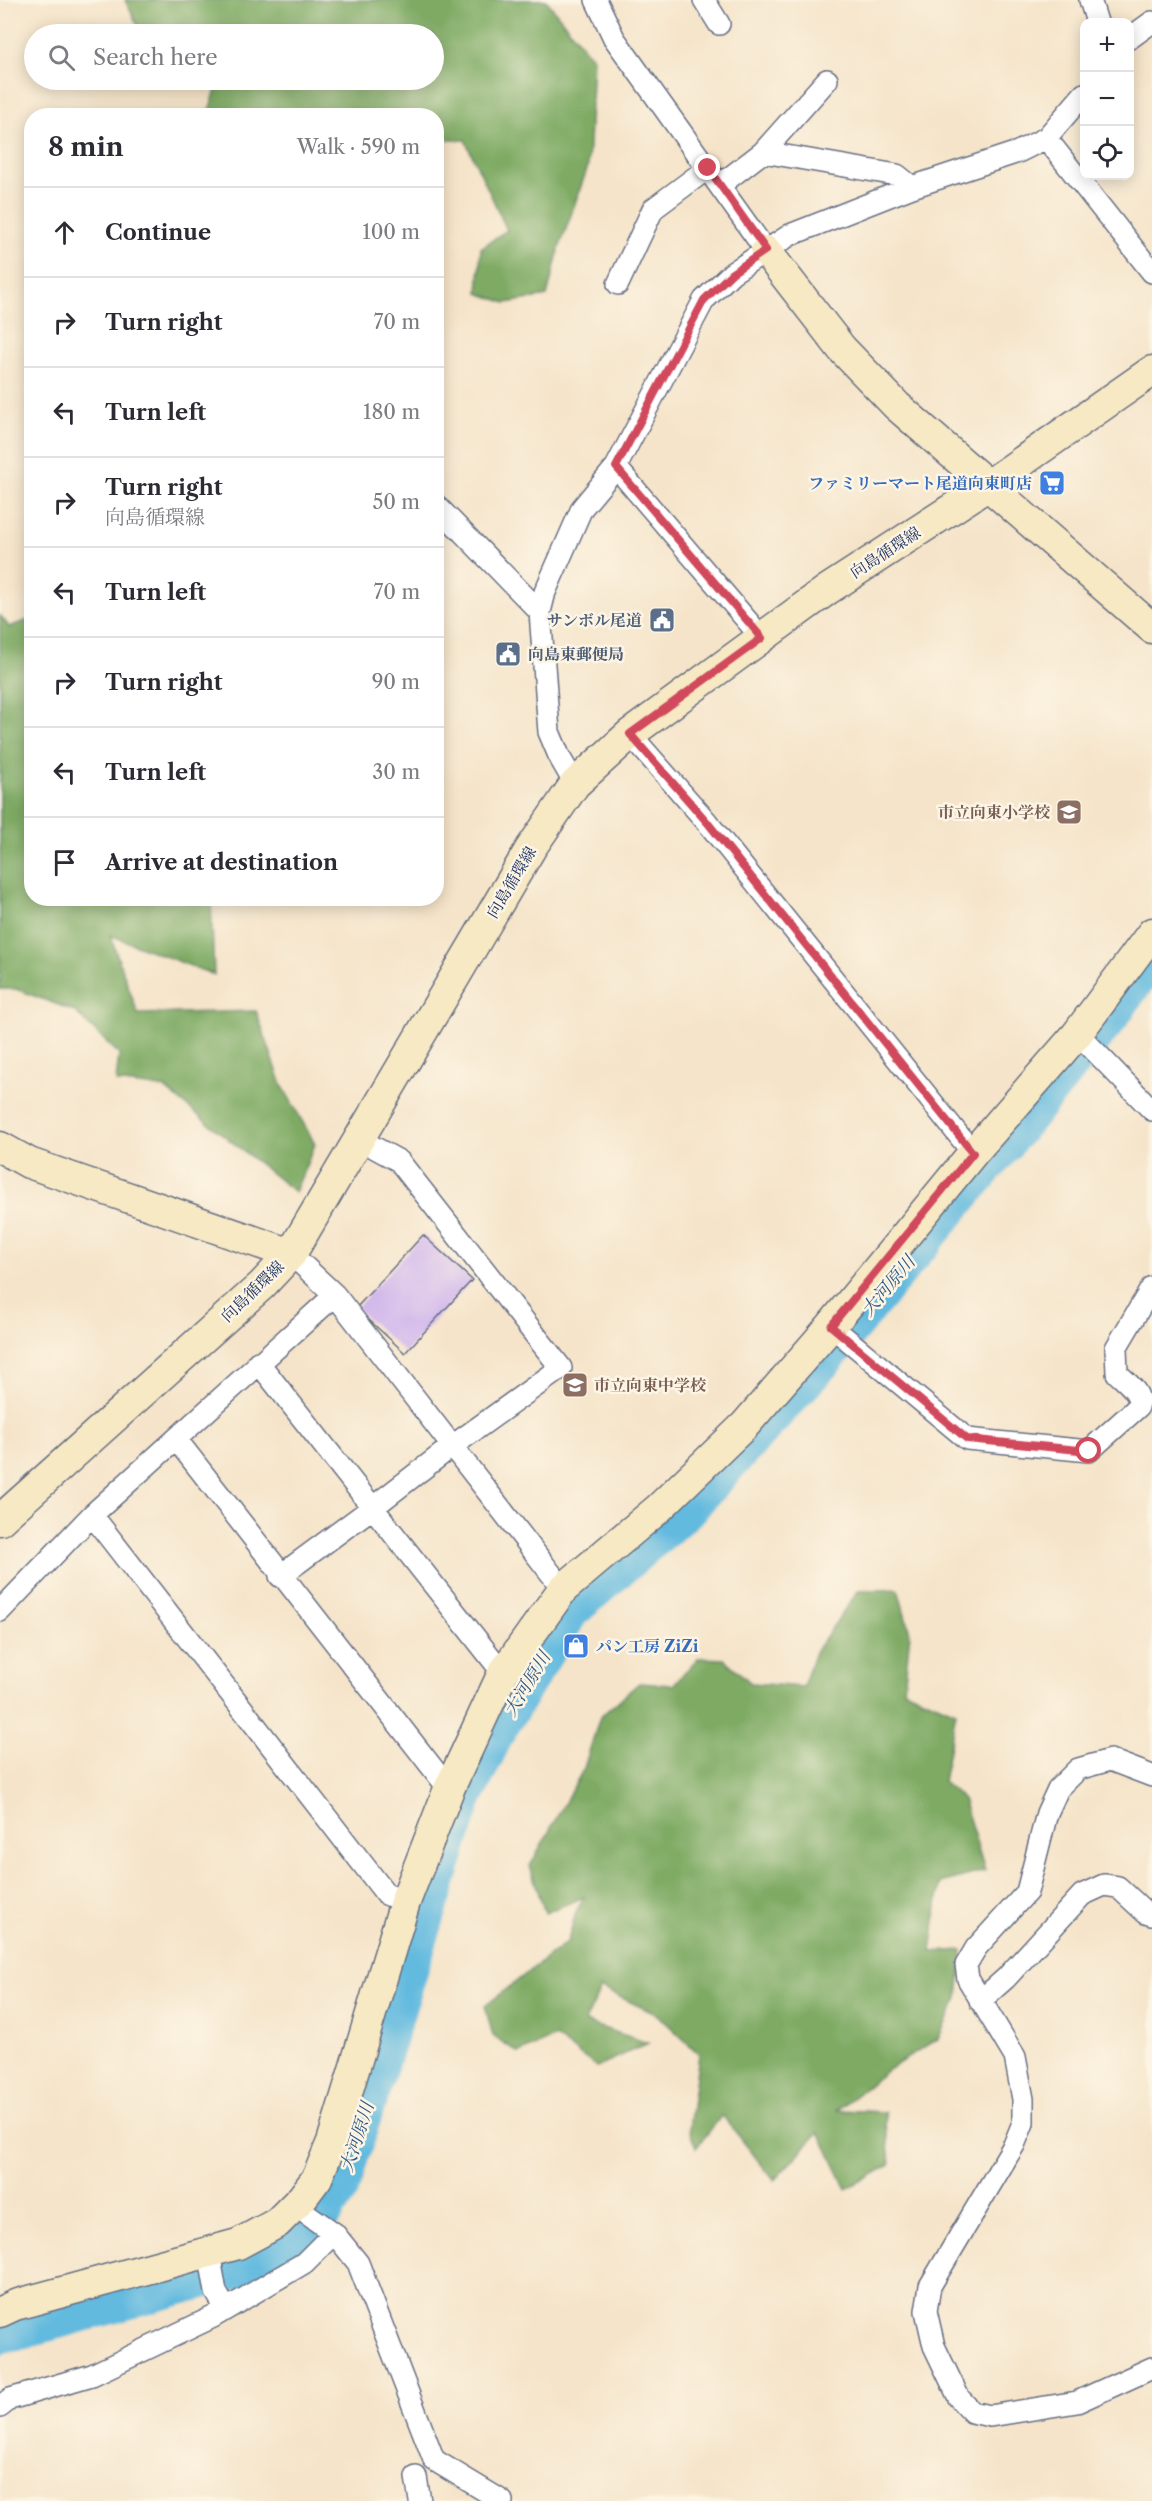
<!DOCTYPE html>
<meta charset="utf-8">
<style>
:root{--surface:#fff;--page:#f2f2f3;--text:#2b2b33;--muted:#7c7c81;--line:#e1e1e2}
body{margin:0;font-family:"Libre Caslon Text","Noto Serif JP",serif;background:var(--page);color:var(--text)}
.controls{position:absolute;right:18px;top:18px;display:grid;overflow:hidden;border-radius:12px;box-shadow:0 3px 15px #0003}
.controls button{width:54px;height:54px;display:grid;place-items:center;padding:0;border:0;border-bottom:2px solid var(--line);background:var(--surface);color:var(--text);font:30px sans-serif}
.stop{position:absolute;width:18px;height:18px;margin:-14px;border:4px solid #d1495b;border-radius:50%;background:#fff}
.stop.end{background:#d1495b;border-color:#fff;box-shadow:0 2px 6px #0008}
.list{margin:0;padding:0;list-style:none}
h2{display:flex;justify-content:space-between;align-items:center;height:78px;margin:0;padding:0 24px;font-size:26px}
h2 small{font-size:20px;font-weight:400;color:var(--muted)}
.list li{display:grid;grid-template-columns:39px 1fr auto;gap:18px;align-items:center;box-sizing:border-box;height:90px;padding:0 24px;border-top:2px solid var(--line)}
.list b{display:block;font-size:22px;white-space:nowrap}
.list p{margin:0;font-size:20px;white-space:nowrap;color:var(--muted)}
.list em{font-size:20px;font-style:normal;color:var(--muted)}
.icon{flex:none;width:33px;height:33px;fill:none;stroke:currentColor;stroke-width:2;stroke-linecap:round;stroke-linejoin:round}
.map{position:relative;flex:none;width:1152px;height:2501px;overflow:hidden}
.search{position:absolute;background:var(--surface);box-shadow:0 3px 15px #0003;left:24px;top:24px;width:420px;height:66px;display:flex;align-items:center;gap:15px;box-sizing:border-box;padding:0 21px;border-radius:33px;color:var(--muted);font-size:22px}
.panel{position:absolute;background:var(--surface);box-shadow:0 3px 15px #0003;left:24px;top:108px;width:420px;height:798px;border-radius:24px}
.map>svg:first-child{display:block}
.forest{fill:#7eaa63;stroke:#4c6c60;stroke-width:1.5}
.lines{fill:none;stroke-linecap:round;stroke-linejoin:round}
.river{stroke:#62badf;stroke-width:36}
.building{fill:#caaded}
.street-casing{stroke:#676e83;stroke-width:24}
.secondary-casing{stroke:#676e83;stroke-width:33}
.street{stroke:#fff;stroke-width:21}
.secondary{stroke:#f7e9c3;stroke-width:30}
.route{stroke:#d1495b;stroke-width:8}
.labels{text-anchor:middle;stroke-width:5;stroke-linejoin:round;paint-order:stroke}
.shop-label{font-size:16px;font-weight:bold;fill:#366cbe;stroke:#fcf5e5;text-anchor:end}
.street-label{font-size:16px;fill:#1b2f5e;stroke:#fcf5e5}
.service-label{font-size:16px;font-weight:bold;fill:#4e5e75;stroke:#fcf5e5;text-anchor:end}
.education-label{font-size:16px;font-weight:bold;fill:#785e54;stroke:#fcf5e5;text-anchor:end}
.water-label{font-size:18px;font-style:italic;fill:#305985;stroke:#fcf5e5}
</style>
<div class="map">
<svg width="1152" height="2501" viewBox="0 0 1152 2501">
<rect width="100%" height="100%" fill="#fcf5e5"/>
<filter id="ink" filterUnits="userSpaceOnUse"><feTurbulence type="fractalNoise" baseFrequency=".0167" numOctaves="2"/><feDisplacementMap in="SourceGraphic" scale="12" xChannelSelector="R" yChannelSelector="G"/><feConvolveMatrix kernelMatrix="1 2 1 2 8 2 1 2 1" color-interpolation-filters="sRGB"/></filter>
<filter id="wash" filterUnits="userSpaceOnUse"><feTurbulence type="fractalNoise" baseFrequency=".008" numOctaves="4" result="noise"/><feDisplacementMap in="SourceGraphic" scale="24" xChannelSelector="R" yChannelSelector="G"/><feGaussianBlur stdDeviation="1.35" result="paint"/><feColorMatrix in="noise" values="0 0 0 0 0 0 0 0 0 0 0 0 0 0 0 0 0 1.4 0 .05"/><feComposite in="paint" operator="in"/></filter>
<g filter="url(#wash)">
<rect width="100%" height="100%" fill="#f5e4c9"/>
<path class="forest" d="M 125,0 L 546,0 L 593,59 L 588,166 L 559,249 L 547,296 L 506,303 L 478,293 L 481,248 L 507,230 L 465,140 L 440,140 L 437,145 L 436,116 L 208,115 L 219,80 L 434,80 L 434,34 L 157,34 L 140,30 Z
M 0,615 L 9,627 L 31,619 L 32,898 L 211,899 L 214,975 L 110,935 L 138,1014 L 256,1011 L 282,1085 L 315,1144 L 295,1192 L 164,1088 L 116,1082 L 119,1054 L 74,1011 L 16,989 L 0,989 Z
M 898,1589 L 910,1633 L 904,1690 L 956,1712 L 943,1782 L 963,1799 L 985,1871 L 940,1883 L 931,1952 L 963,1950 L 958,1997 L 938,2039 L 889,2069 L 837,2110 L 885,2112 L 890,2165 L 846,2189 L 819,2132 L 774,2180 L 722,2115 L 696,2148 L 689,2129 L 699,2054 L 658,2015 L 601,1988 L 585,2022 L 648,2043 L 597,2067 L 555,2037 L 519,2053 L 493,2036 L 485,2006 L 568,1941 L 576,1912 L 584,1897 L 545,1913 L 530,1866 L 584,1768 L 600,1717 L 639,1683 L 673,1685 L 698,1658 L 724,1659 L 751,1683 L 803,1687 L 815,1652 L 858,1591 Z"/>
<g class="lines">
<path class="river" d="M 0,2337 L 264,2264 L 308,2238 L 341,2188 L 464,1800 L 498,1731 L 571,1612 L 687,1511 L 829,1356 L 1105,1025 L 1152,959"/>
</g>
<g id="blocks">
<path class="building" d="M 423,1235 L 472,1280 L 405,1353 L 356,1308 Z"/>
</g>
</g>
<g filter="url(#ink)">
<use href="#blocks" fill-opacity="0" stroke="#676e83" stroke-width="1.5"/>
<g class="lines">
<defs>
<path id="street" d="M 596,0 L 614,38 L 766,251
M 704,0 L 719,24
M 1090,0 L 1097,22
M 1130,38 L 1152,22
M 1046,138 L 1152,272
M 763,152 L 897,175 L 912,187
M 720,185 L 763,152 L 827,80
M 618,284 L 653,209 L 708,168
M 616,467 L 762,638
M 436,505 L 540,612
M 630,734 L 707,822 L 973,1153
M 575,784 L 560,758 L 549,732 L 540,612 L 545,592 L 582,508 L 616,467 L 704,300 L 732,273 L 790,235 L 912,187 L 1018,152 L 1046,138 L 1084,94
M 1085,1041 L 1152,1110
M 291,1254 L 335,1295 L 563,1589
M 831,1326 L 967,1439 L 1089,1451 L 1138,1407 C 1143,1393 1126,1382 1117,1373 L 1116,1348 L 1152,1287
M 258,1362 L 503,1673
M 176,1439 L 449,1789
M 92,1515 L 386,1894 L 405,1902
M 280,1576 L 372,1508 L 451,1447 L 561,1368 L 399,1161 L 357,1138
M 0,1611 L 92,1515 L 335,1295
M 1152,1776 L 1110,1760 L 1078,1769 L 1058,1789 L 1047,1813 L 1027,1892 L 976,1948 L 966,1965 L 968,1979 L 1015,2057 L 1023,2099 L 1023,2123 L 1014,2145 L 930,2286 L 926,2311 L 934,2346 L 959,2398 L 972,2412 L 990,2416 L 1077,2402 L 1152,2368
M 980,2001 L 1006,1978 L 1082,1895 L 1104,1885 L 1118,1887 L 1146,1913 L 1152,1915
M 294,2205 L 334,2233 L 358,2263 L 434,2460 L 502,2501
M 209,2252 L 216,2292 L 226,2309
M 0,2407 L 10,2399 L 92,2375 L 213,2317 L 304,2263 L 334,2233
M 416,2477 L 420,2501"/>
<path id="secondary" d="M 766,251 L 842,349 L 897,406 L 1152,628
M 0,1147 L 29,1163 L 291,1254
M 0,1520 L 262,1285 L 291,1254 L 531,848 L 575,784 L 630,734 L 827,590 L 987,486 L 1152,371
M 0,2312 L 15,2305 L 238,2244 L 277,2223 L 302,2198 L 317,2178 L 332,2142 L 405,1902 L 449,1789 L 503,1673 L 563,1589 L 658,1509 L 745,1425 L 831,1326 L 973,1153 L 1077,1034 L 1152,933"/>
</defs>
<use href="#street" class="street-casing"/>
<use href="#secondary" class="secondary-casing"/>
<use href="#street" class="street"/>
<use href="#secondary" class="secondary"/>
</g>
</g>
<g class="lines" filter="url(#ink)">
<path class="route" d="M 708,168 L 766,250 L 732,273 L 704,300 L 616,467 L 762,638 L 630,734 L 707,822 L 973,1153 L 831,1326 L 967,1439 L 1089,1451"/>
</g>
<defs>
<symbol id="supermarket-square" viewBox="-11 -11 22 22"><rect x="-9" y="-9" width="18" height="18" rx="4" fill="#3f7fe0" stroke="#fcf5e5"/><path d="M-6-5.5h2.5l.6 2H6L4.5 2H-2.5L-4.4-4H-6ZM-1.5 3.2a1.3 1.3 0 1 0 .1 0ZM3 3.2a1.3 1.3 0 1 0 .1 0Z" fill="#fff"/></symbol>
<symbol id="civic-square" viewBox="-11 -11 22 22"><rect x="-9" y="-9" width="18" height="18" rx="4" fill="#5c6f8a" stroke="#fcf5e5"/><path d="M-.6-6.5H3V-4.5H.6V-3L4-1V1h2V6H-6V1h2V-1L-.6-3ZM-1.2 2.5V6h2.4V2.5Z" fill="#fff"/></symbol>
<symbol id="school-square" viewBox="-11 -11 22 22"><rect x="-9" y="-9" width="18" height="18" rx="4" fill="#8d6e63" stroke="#fcf5e5"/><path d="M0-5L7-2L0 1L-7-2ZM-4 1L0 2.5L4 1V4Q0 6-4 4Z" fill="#fff"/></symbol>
<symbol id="shop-square" viewBox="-11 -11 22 22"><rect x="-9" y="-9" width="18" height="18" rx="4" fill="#3f7fe0" stroke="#fcf5e5"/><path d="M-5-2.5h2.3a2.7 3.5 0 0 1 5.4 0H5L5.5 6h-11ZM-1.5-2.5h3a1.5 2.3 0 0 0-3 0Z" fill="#fff"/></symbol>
</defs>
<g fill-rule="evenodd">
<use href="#supermarket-square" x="1037" y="468" width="30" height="30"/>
<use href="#civic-square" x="647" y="605" width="30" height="30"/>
<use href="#civic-square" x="493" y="639" width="30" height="30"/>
<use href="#school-square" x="1054" y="797" width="30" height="30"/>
<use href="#school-square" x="560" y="1370" width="30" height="30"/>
<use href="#shop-square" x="561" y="1631" width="30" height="30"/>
</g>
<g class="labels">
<g class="shop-label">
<text x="1032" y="489">ファミリーマート尾道向東町店</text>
<text x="596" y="1652" text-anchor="start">パン工房 ZiZi</text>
</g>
<g class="street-label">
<text transform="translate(885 552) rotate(-33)" y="6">向島循環線</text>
<text transform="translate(511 882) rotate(-59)" y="6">向島循環線</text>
<text transform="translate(252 1291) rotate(-44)" y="6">向島循環線</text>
</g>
<g class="service-label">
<text x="642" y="626">サンボル尾道</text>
<text x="528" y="660" text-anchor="start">向島東郵便局</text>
</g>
<g class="education-label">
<text x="1050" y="818">市立向東小学校</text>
<text x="594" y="1391" text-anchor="start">市立向東中学校</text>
</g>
<g class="water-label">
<text transform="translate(888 1286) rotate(-50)" y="6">大河原川</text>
<text transform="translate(527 1684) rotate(-59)" y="6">大河原川</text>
<text transform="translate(357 2137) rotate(-72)" y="6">大河原川</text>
</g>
</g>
</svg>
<div class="controls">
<button>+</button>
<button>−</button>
<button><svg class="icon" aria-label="locate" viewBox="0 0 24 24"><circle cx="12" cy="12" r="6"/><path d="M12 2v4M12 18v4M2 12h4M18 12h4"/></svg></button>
</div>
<div class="stop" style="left:1089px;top:1451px"></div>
<div class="stop end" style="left:708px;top:168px"></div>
<div class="search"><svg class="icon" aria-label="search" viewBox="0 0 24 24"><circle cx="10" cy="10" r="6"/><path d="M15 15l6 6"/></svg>Search here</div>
<section class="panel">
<h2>8 min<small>Walk · 590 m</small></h2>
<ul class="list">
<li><svg class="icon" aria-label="ahead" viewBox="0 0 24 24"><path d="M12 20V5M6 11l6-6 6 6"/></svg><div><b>Continue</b></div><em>100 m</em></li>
<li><svg class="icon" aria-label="right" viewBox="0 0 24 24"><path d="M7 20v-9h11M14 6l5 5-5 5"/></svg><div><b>Turn right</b></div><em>70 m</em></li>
<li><svg class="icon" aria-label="left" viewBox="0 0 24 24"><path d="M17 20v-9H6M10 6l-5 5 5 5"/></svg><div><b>Turn left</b></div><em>180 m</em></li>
<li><svg class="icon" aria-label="right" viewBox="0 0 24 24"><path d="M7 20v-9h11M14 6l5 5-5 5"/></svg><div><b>Turn right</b><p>向島循環線</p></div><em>50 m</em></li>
<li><svg class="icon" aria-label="left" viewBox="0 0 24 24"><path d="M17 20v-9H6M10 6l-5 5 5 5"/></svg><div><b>Turn left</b></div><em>70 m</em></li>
<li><svg class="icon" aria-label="right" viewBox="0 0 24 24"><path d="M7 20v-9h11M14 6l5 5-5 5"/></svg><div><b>Turn right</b></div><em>90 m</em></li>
<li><svg class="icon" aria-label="left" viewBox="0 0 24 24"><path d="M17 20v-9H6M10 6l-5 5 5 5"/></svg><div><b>Turn left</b></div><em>30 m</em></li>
<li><svg class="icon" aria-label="arrive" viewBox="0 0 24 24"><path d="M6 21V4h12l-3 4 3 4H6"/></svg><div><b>Arrive at destination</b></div></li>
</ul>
</section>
</div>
